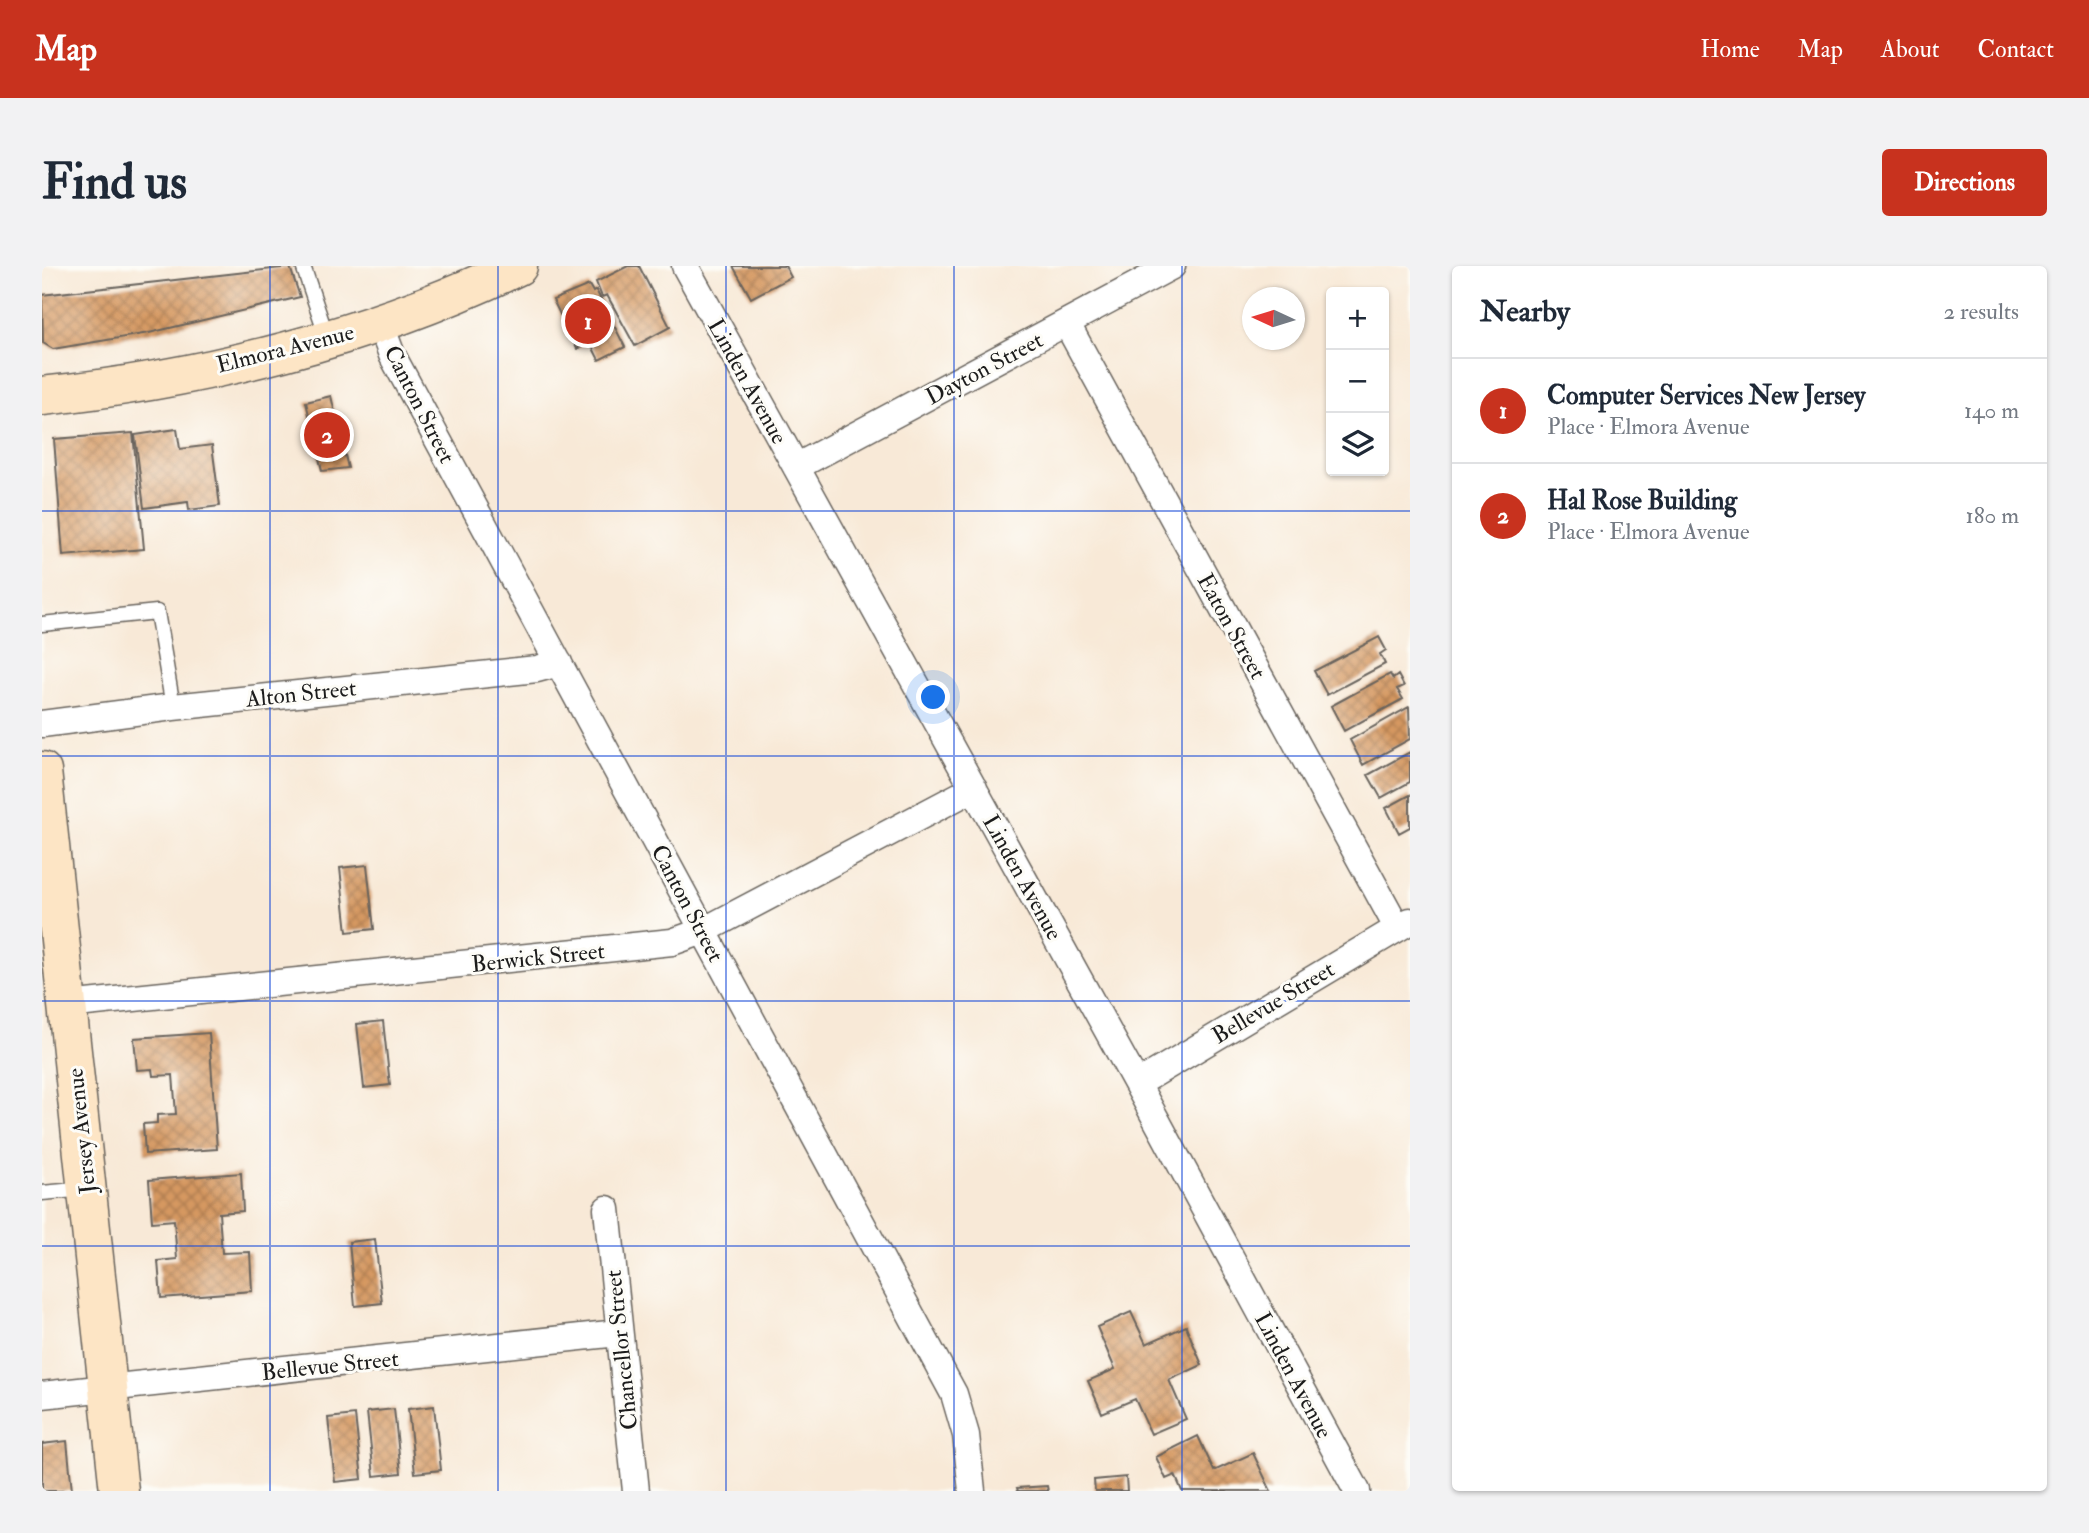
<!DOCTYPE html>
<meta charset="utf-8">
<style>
:root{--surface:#fff;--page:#f2f2f3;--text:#1f2937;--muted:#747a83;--line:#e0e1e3;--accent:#c8321e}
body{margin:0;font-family:"IM FELL Double Pica",serif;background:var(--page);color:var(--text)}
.controls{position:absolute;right:21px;top:21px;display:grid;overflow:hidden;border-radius:7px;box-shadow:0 2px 5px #0004}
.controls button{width:63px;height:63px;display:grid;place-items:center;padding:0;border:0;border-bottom:2px solid var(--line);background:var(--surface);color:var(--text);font:35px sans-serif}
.compass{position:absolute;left:1200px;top:21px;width:63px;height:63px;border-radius:50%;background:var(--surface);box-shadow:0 2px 5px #0004;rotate:274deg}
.you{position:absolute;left:892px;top:432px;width:24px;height:24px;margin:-18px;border:5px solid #fff;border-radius:50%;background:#1a73e8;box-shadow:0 0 0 10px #1a73e833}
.badge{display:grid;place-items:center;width:46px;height:46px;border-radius:50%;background:var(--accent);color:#fff;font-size:23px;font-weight:700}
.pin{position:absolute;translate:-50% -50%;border:4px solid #fff;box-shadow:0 2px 7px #0006}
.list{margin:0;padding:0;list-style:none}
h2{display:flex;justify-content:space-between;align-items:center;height:91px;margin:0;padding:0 28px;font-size:30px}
h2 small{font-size:23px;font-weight:400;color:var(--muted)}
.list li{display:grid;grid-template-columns:46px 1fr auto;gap:21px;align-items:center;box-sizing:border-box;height:105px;padding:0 28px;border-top:2px solid var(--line)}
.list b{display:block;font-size:26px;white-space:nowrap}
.list p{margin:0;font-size:23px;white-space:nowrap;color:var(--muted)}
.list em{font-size:23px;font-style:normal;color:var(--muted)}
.icon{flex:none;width:38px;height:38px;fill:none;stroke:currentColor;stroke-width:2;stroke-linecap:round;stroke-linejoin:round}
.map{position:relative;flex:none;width:1368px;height:1225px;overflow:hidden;border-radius:7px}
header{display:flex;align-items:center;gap:42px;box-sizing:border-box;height:98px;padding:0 35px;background:var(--accent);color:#fff}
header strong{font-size:33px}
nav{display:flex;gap:38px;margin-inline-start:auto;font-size:24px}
.intro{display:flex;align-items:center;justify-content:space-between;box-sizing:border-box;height:168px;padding:0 42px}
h1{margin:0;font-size:49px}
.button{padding:18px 32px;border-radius:7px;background:var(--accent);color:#fff;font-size:24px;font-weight:700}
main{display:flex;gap:42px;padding:0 42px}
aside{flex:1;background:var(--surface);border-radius:7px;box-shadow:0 2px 5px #0004}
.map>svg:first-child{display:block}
.building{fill:url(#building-cross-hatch)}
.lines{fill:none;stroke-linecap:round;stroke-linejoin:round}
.lane-casing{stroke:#69645d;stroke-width:17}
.street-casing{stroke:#69645d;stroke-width:29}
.secondary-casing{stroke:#69645d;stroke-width:41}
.lane{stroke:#fff;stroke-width:14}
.street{stroke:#fff;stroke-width:26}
.secondary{stroke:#fde5c5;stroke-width:38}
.grid{fill:none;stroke:#1d4ed8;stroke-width:2;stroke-opacity:0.55}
.labels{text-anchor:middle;stroke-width:6;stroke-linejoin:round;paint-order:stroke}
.street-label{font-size:23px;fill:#1c1c1c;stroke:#fdfcf7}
</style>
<header>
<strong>Map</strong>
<nav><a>Home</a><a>Map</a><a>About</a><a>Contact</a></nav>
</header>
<div class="intro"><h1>Find us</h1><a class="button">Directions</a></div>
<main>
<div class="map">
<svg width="1368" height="1225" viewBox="0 0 1368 1225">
<defs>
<pattern id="building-cross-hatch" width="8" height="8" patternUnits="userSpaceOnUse" patternTransform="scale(1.75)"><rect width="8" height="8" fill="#d59861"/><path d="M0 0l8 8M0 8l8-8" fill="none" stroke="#ac7b4f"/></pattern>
</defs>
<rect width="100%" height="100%" fill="#fdfcf7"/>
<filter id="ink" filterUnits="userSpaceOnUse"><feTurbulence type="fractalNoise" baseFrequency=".0143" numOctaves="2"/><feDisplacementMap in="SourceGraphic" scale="14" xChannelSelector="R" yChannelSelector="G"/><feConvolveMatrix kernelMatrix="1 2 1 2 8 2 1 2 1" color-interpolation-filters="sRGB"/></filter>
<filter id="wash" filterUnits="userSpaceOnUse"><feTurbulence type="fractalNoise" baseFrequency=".00686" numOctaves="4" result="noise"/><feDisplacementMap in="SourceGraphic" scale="28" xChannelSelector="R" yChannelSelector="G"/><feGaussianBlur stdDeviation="1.57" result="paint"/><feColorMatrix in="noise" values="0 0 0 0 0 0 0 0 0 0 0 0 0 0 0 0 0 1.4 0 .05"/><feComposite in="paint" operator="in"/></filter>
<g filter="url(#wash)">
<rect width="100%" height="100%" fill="#f8e9d7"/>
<g id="blocks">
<path class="building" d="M 586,0 L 597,0 L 628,61 L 593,80 L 565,29 L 560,31 L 554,16 Z
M 691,0 L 743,0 L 749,11 L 709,32 Z
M 248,1 L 258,31 L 107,67 L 11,83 L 1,77 L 0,29 Z
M 547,19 L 551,26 L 554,24 L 583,81 L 557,94 L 548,76 L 535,83 L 511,34 Z
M 289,130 L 306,202 L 280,205 L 264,136 Z
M 135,163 L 138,183 L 170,179 L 178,240 L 147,244 L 146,236 L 102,242 L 93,169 Z
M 91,167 L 102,283 L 21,290 L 12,173 Z
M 1337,371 L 1344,384 L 1338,388 L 1343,398 L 1285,429 L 1272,405 Z
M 1348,408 L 1351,413 L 1356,409 L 1362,420 L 1355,423 L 1361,433 L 1302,465 L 1289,440 Z
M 1367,441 L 1368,473 L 1321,499 L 1308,474 Z
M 1368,486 L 1368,516 L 1339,532 L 1326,509 Z
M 1368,529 L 1368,561 L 1357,567 L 1344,542 Z
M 325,599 L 332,663 L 305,666 L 298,602 Z
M 341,755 L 348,819 L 322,822 L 315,758 Z
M 167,767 L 175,883 L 103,888 L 101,858 L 115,857 L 115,849 L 134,848 L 131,809 L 111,810 L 110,803 L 95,804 L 92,772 Z
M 199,907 L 201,945 L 177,947 L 180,987 L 208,986 L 210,1025 L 119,1032 L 116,995 L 135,993 L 132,954 L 110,956 L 107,914 Z
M 333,973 L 340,1037 L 313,1040 L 307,976 Z
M 1089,1046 L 1104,1078 L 1144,1060 L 1160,1099 L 1127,1114 L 1144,1153 L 1109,1168 L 1093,1133 L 1060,1147 L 1046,1115 L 1073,1103 L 1055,1061 Z
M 392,1140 L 399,1204 L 373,1207 L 366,1143 Z
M 352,1143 L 359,1207 L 332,1210 L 325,1146 Z
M 313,1149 L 320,1213 L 293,1216 L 286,1152 Z
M 1156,1170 L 1172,1205 L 1211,1187 L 1229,1225 L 1140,1225 L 1133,1209 L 1124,1213 L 1114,1191 Z
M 25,1175 L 30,1225 L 0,1225 L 0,1178 Z
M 1084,1211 L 1085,1225 L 1053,1225 L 1052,1214 Z
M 1005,1220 L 1006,1225 L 976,1225 L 975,1222 Z"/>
</g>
</g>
<g filter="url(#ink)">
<use href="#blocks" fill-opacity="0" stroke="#69645d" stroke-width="2"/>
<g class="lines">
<defs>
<path id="lane" d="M 261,0 L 285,71
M 0,358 L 115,346 L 131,441
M 0,927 L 44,923"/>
<path id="street" d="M 643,0 L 1095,818 L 1315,1225
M 338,57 L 350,89 L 912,1128 L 924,1169 L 930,1225
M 1025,58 L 1355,661
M 754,201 L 1130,0
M 0,458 L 131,441 L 495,403 L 517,397
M 25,739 L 630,676 L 661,665 L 932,522
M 1095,818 L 1368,655
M 565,943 L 594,1225
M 0,1129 L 576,1067"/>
<path id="secondary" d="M 0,130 C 162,113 329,71 476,0
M 0,505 L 77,1225"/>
</defs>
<use href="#lane" class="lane-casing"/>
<use href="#street" class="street-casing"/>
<use href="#secondary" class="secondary-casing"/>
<use href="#lane" class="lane"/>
<use href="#street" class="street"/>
<use href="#secondary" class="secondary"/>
</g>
</g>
<path class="grid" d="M 228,0 L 228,1225M 456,0 L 456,1225M 684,0 L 684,1225M 912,0 L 912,1225M 1140,0 L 1140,1225M 0,245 L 1368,245M 0,490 L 1368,490M 0,735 L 1368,735M 0,980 L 1368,980"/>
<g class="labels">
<g class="street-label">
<text transform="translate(243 82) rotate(-14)" y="8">Elmora Avenue</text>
<text transform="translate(942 102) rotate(-28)" y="8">Dayton Street</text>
<text transform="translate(706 115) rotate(61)" y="8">Linden Avenue</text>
<text transform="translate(378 138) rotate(63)" y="8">Canton Street</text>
<text transform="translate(1190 360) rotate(61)" y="8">Eaton Street</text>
<text transform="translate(259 427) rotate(-6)" y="8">Alton Street</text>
<text transform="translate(981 611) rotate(61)" y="8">Linden Avenue</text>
<text transform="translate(646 637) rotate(62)" y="8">Canton Street</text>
<text transform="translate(496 691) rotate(-6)" y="8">Berwick Street</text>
<text transform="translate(1231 736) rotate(-31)" y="8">Bellevue Street</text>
<text transform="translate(39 865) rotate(-96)" y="8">Jersey Avenue</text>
<text transform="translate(579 1084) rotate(-96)" y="8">Chancellor Street</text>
<text transform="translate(288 1099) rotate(-6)" y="8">Bellevue Street</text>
<text transform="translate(1252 1109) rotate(62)" y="8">Linden Avenue</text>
</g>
</g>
</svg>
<div class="controls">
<button>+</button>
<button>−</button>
<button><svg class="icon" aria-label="layers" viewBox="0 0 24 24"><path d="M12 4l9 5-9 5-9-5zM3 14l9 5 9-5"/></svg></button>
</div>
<svg class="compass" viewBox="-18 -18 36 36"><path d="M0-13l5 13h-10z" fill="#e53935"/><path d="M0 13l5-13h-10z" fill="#747a83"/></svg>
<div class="you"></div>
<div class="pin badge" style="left:546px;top:55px">1</div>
<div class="pin badge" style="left:285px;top:169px">2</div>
</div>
<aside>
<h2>Nearby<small>2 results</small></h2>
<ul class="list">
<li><span class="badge">1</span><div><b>Computer Services New Jersey</b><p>Place · Elmora Avenue</p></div><em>140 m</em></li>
<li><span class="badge">2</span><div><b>Hal Rose Building</b><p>Place · Elmora Avenue</p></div><em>180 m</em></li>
</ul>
</aside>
</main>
